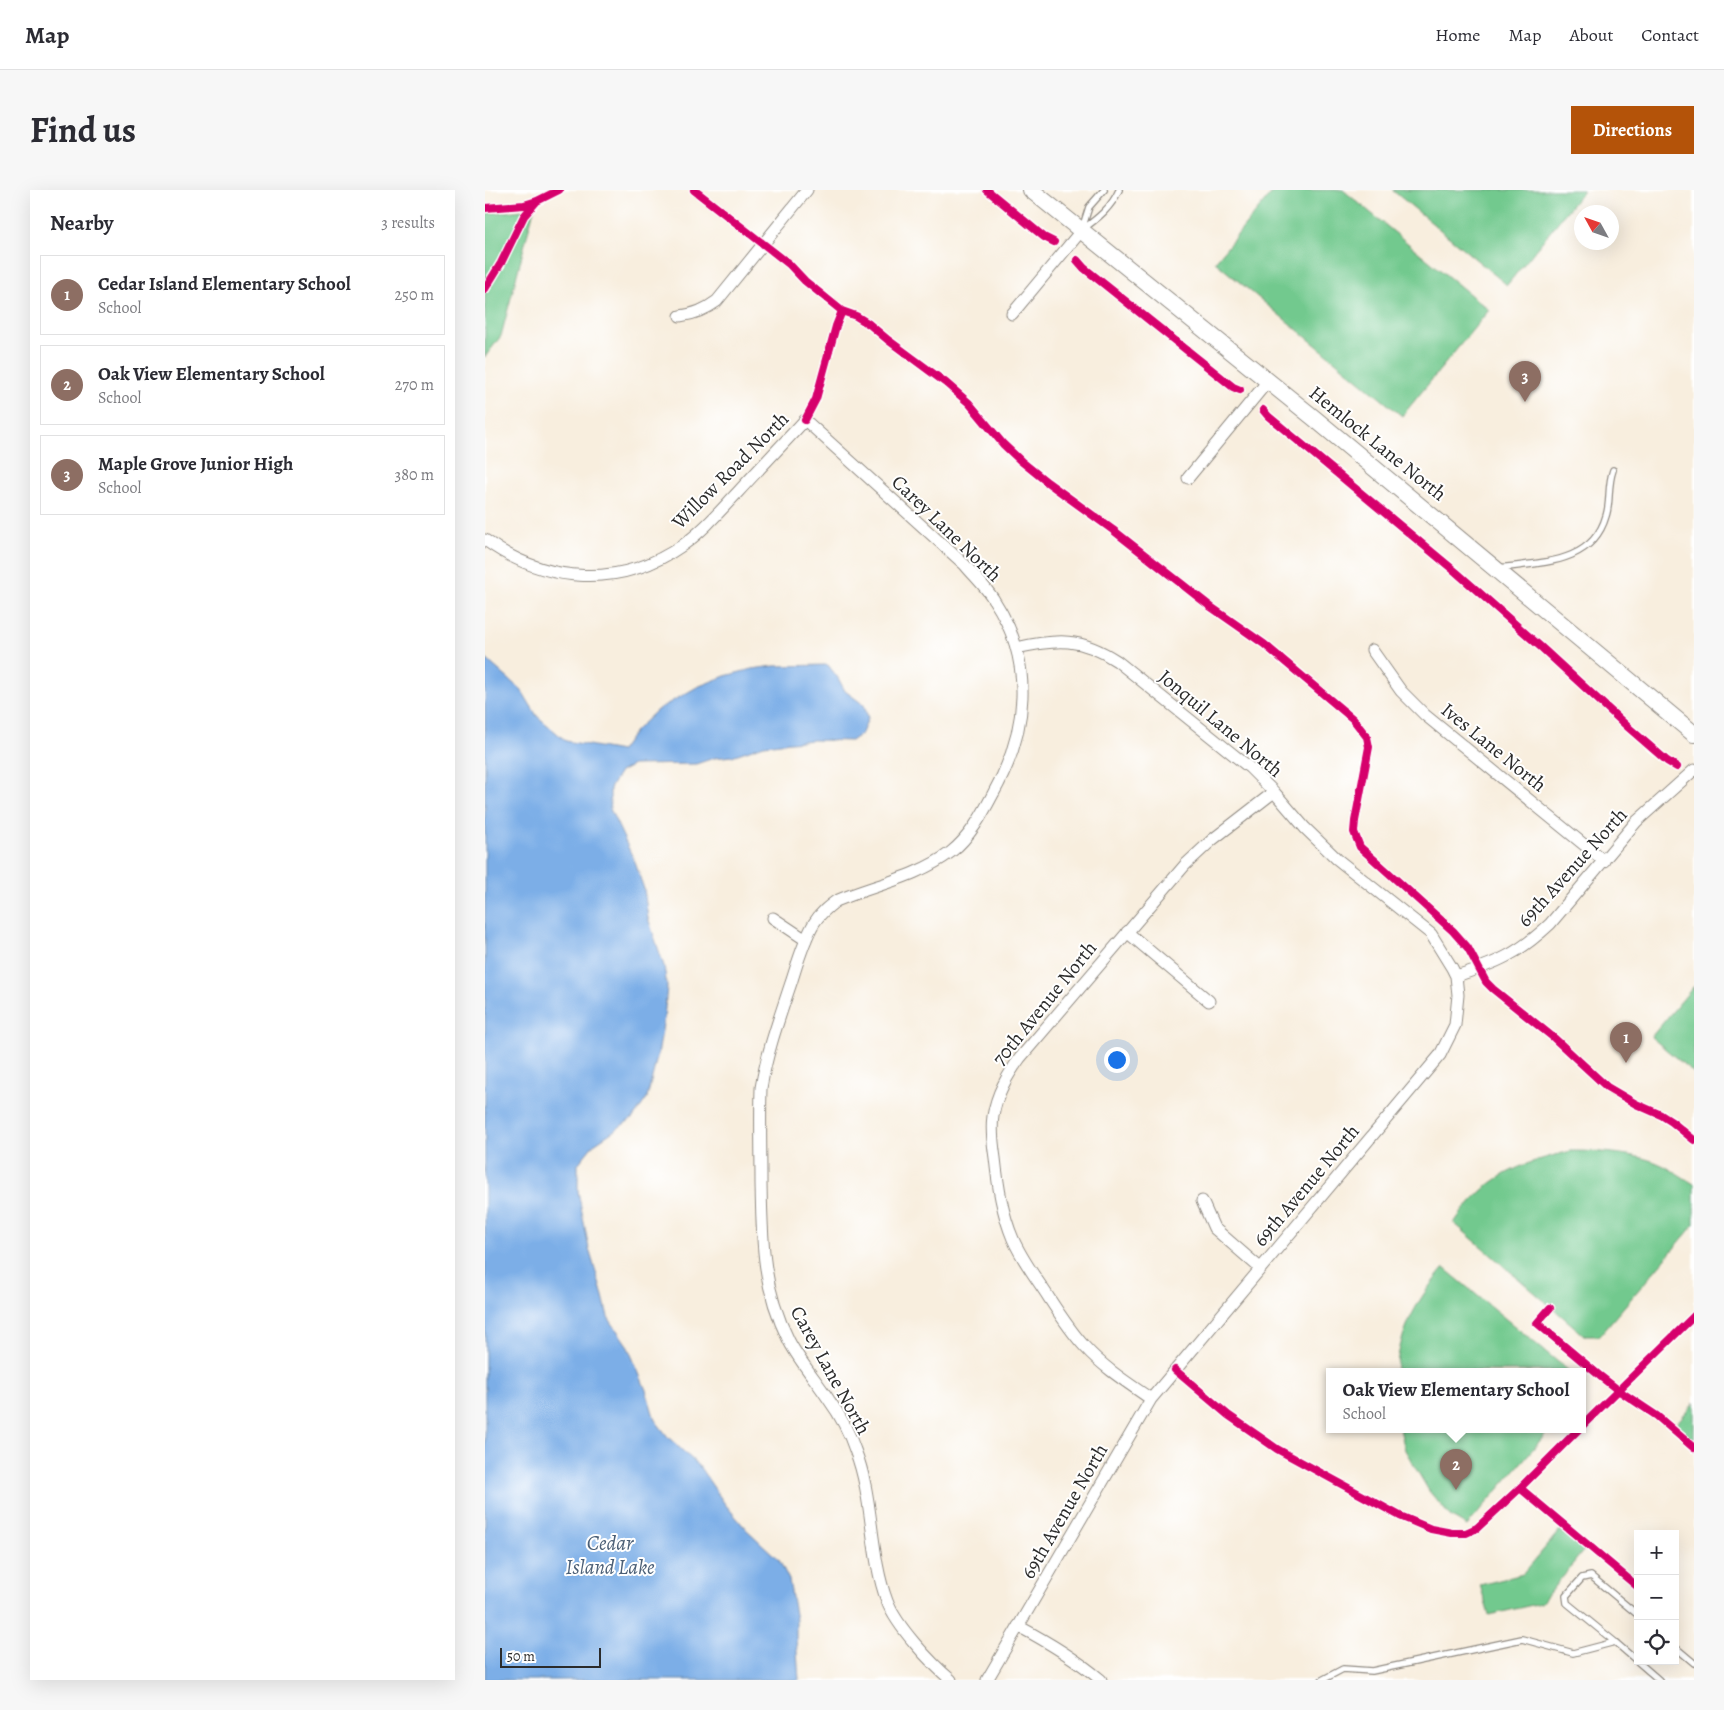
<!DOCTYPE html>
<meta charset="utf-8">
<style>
:root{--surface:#fff;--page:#f7f7f7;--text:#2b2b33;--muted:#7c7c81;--line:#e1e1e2;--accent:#b45309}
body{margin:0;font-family:Alegreya,serif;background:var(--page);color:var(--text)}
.controls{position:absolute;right:15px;bottom:15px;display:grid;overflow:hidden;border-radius:0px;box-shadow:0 5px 20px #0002}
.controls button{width:45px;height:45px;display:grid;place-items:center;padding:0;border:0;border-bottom:1px solid var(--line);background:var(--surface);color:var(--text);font:25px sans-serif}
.compass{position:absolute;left:1089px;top:15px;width:45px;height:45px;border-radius:50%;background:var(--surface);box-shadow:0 5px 20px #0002;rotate:310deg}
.scale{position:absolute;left:15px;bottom:12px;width:101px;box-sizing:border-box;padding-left:5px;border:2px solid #2b2b2b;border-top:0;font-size:14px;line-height:18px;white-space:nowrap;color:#2b2b2b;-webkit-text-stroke:4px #fff;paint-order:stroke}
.you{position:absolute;left:631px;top:869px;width:18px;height:18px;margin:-12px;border:4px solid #fff;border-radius:50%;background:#1a73e8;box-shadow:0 0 0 8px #1a73e833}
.badge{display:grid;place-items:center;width:32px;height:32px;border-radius:50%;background:var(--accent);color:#fff;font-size:16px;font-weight:700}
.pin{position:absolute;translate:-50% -41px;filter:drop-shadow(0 1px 2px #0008)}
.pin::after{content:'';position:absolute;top:26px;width:18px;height:15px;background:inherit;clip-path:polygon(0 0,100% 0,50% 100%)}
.popup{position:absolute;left:841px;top:1178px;width:260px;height:65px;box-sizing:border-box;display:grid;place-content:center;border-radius:0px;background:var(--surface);filter:drop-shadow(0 1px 4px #0005);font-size:16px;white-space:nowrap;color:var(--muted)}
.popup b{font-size:19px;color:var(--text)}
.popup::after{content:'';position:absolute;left:50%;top:100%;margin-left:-10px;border:10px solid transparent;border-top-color:var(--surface)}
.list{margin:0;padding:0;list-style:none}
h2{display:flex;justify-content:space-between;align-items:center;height:65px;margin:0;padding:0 20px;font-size:21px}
h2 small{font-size:16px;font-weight:400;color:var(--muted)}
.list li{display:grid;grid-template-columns:32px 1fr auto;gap:15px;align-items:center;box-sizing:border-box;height:80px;margin:0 10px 10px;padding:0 10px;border:1px solid var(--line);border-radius:0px}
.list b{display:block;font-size:19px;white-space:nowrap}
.list p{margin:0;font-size:16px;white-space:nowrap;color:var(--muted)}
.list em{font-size:16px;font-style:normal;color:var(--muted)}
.icon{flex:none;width:28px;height:28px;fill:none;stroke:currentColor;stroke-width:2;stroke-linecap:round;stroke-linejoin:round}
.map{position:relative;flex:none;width:1209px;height:1490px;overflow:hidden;border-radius:0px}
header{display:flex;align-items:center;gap:30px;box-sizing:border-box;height:70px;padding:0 25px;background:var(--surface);border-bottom:1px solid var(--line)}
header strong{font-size:24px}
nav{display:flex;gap:28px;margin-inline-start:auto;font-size:18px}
.intro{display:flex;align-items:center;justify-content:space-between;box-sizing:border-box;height:120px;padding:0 30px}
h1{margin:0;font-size:35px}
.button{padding:12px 22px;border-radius:0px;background:var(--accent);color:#fff;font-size:18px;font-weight:700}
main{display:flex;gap:30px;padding:0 30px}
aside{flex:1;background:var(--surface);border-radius:0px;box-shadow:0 5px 20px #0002}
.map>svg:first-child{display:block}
.green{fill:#72c98e;stroke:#4e7a5c}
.water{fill:#7baee7;stroke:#536c89}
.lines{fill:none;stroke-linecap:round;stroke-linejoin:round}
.service-casing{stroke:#928c84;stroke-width:8}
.minor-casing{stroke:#928c84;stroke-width:13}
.secondary-casing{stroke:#928c84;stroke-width:18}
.service{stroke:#fff;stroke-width:5.5}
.minor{stroke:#fff;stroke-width:11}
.secondary{stroke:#fff;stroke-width:16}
.cycleway-casing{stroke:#fff;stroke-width:11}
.cycleway{stroke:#d6006c;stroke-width:8}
.labels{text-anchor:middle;stroke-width:4;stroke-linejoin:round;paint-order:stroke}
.street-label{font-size:20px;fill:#2b2b2b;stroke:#fff}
.water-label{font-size:21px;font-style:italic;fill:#4b5f76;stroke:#fff}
</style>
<header>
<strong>Map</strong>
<nav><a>Home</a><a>Map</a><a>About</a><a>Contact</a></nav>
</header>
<div class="intro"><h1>Find us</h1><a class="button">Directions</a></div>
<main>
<aside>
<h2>Nearby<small>3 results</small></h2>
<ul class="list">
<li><span class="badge" style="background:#8d6e63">1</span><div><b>Cedar Island Elementary School</b><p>School</p></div><em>250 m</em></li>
<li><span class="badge" style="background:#8d6e63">2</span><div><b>Oak View Elementary School</b><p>School</p></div><em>270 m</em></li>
<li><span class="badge" style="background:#8d6e63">3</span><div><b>Maple Grove Junior High</b><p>School</p></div><em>380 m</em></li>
</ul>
</aside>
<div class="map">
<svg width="1209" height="1490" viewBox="0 0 1209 1490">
<rect width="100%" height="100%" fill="#fff"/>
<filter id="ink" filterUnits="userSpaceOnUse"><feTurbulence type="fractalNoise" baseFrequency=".02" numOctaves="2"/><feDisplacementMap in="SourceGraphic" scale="10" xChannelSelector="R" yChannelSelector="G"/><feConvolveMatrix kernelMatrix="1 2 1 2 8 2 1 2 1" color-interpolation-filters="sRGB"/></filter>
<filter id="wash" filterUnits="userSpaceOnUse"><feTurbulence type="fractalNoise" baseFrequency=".0096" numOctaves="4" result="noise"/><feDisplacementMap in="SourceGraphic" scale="20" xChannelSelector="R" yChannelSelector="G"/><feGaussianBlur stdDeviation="1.12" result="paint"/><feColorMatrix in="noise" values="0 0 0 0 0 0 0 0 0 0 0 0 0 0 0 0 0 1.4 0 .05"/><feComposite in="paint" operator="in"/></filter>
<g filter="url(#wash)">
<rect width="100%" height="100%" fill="#f8eede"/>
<path class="green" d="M 789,0 L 858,0 L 1004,120 L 917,226 L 730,72 Z
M 907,0 L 1099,0 L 1022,95 Z
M 49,19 L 16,146 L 0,167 L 0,23 C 17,23 32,20 49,19 Z
M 1209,796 L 1209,883 L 1166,847 Z
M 1086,961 C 1113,961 1154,963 1179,976 C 1189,981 1199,988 1209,994 L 1209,1035 L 1114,1146 L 1100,1146 L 969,1033 C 1001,986 1033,974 1086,961 Z
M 959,1078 L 1084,1181 L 911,1181 C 915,1140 932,1109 959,1078 Z
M 1209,1213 L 1209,1251 L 1190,1235 Z
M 915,1239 L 1065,1239 L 982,1336 L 965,1326 L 944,1301 L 920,1260 Z
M 1075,1340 L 1099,1360 L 1056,1413 L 1004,1425 L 995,1395 L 1038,1384 Z"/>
<path class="water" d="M 0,468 L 37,501 L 52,526 L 81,551 L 136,561 L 150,541 L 172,520 L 212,497 L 240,486 L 267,479 L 289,476 L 343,475 L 353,488 L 360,501 L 379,515 L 383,528 L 377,543 L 366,551 L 328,550 L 295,553 L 279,555 L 247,566 L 229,568 L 211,574 L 148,575 L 135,582 L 125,598 L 125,619 L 150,672 L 159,699 L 163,728 L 179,776 L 182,797 L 179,828 L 174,859 L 162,908 L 148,928 L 109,954 L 93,974 L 93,1001 L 104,1059 L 118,1106 L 123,1127 L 142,1155 L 161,1200 L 170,1230 L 183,1247 L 214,1276 L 240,1314 L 261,1339 L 294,1370 L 304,1390 L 311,1430 L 311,1448 L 314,1490 L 0,1490 Z"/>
</g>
<g filter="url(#ink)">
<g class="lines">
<defs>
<path id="service" d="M 597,39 L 604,17 L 619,0
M 598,39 C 613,28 626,18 634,0
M 1014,378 C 1055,372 1107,375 1121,326 C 1126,311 1122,297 1128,280
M 1130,1452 L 1082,1413 L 1081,1406 L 1097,1388 L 1106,1386 L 1153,1425
M 1190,1457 L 1209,1473
M 837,1490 L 858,1479 L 887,1481 L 1037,1449 L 1088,1463 L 1130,1452 L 1174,1490"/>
<path id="minor" d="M 527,124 L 596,41
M 195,126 C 210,124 220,120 232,111 L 322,0
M 703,288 L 783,191
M 0,350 C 61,394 135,399 198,355 C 219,340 235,321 253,302 C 275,278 298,254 320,230 L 480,375 C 490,387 501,397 509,410 C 550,472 543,542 508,604 C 497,625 485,647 466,662 C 433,687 389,695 351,711 C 343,717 335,723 329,733 C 319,750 313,771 307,790 C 295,826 282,861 276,898 C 275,930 276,961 276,993 C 277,1051 277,1097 304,1151 C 315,1172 331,1190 344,1210 C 355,1225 364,1242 370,1260 C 389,1308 384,1363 402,1411 C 411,1436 446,1473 466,1490
M 887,460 L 916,501 L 940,525 L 1119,671
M 288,728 L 321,750
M 642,742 L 724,811
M 971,786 C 1012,773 1033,764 1065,734 L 1151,632 L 1209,580
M 717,1011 L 729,1038 L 775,1078
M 666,1209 C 643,1193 619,1178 600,1157 C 586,1142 575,1125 564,1108 C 552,1089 537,1070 528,1049 C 517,1023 513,996 510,968 C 508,955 506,939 508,926 C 512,903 522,886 535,868 L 700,675 L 727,650 L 789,602
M 533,1436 C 563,1452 590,1468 616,1490
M 502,1490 L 666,1209 L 955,865 L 970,835 L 973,805 L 971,786 L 967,778 L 946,744 L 852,669 L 820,638 L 789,602 L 765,578 L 632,471 C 596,447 572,449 531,458"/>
<path id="secondary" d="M 546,0 L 829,228 L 1209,544"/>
</defs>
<use href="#service" class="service-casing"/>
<use href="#minor" class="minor-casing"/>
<use href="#secondary" class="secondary-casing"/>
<use href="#service" class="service"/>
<use href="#minor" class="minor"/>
<use href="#secondary" class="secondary"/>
<defs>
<path id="cycleway" d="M 209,0 L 304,74 L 320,91 L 357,121 L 371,126 L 384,134 L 403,150 L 461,193 L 484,213 L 518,254 L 536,271 L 562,292 L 628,340 L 726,417 L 779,454 L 868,529 L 882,547 L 884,557 L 870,631 L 869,642 L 875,657 L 968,741 L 983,758 L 1001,792 L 1008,799 L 1069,848 L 1122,897 L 1151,914 L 1176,925 L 1187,932 L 1209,950
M 502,0 L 559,47 L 569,52
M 0,18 L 39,15 L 52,11 L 74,0
M 592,70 L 599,78 L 748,197 L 755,200
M 0,99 L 16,73 L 39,26 L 52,11
M 778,220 L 783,226 L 971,382 L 1057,458 L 1144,538 L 1182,571 L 1192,577
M 320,230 L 331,209 L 351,136 L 357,121
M 1065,1118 L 1052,1133 L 1115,1186 L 1133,1200 L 1172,1226 L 1209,1258
M 690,1180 L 743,1225 L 792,1259 L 915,1326 L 946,1339 L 967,1343 L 981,1343 L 992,1338 L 1035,1298 L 1094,1239
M 1097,1236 L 1209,1126
M 1035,1298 L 1153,1397"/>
</defs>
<use href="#cycleway" class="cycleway-casing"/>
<use href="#cycleway" class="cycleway"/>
</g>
</g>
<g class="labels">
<g class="street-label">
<text transform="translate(893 253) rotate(39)" y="7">Hemlock Lane North</text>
<text transform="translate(245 280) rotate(-45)" y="7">Willow Road North</text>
<text transform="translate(462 338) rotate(44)" y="7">Carey Lane North</text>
<text transform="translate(736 533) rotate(40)" y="7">Jonquil Lane North</text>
<text transform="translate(1009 557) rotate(39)" y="7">Ives Lane North</text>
<text transform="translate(1087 677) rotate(-48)" y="7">69th Avenue North</text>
<text transform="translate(559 813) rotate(-51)" y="7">70th Avenue North</text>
<text transform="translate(821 995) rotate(-50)" y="7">69th Avenue North</text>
<text transform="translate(346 1180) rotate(61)" y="7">Carey Lane North</text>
<text transform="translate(579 1321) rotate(-60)" y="7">69th Avenue North</text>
</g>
<g class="water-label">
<text x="125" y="1360">Cedar<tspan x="125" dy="24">Island Lake</tspan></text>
</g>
</g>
</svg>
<div class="controls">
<button>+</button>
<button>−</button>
<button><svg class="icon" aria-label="locate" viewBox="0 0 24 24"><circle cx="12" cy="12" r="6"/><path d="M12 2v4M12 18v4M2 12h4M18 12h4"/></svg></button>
</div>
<svg class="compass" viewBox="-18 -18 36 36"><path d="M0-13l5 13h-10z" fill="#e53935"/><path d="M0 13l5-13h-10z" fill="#7c7c81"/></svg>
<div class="scale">50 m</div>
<div class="you"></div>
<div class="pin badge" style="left:1141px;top:873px;background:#8d6e63">1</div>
<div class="pin badge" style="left:971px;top:1300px;background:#8d6e63">2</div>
<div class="popup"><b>Oak View Elementary School</b>School</div>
<div class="pin badge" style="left:1040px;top:212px;background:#8d6e63">3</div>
</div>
</main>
